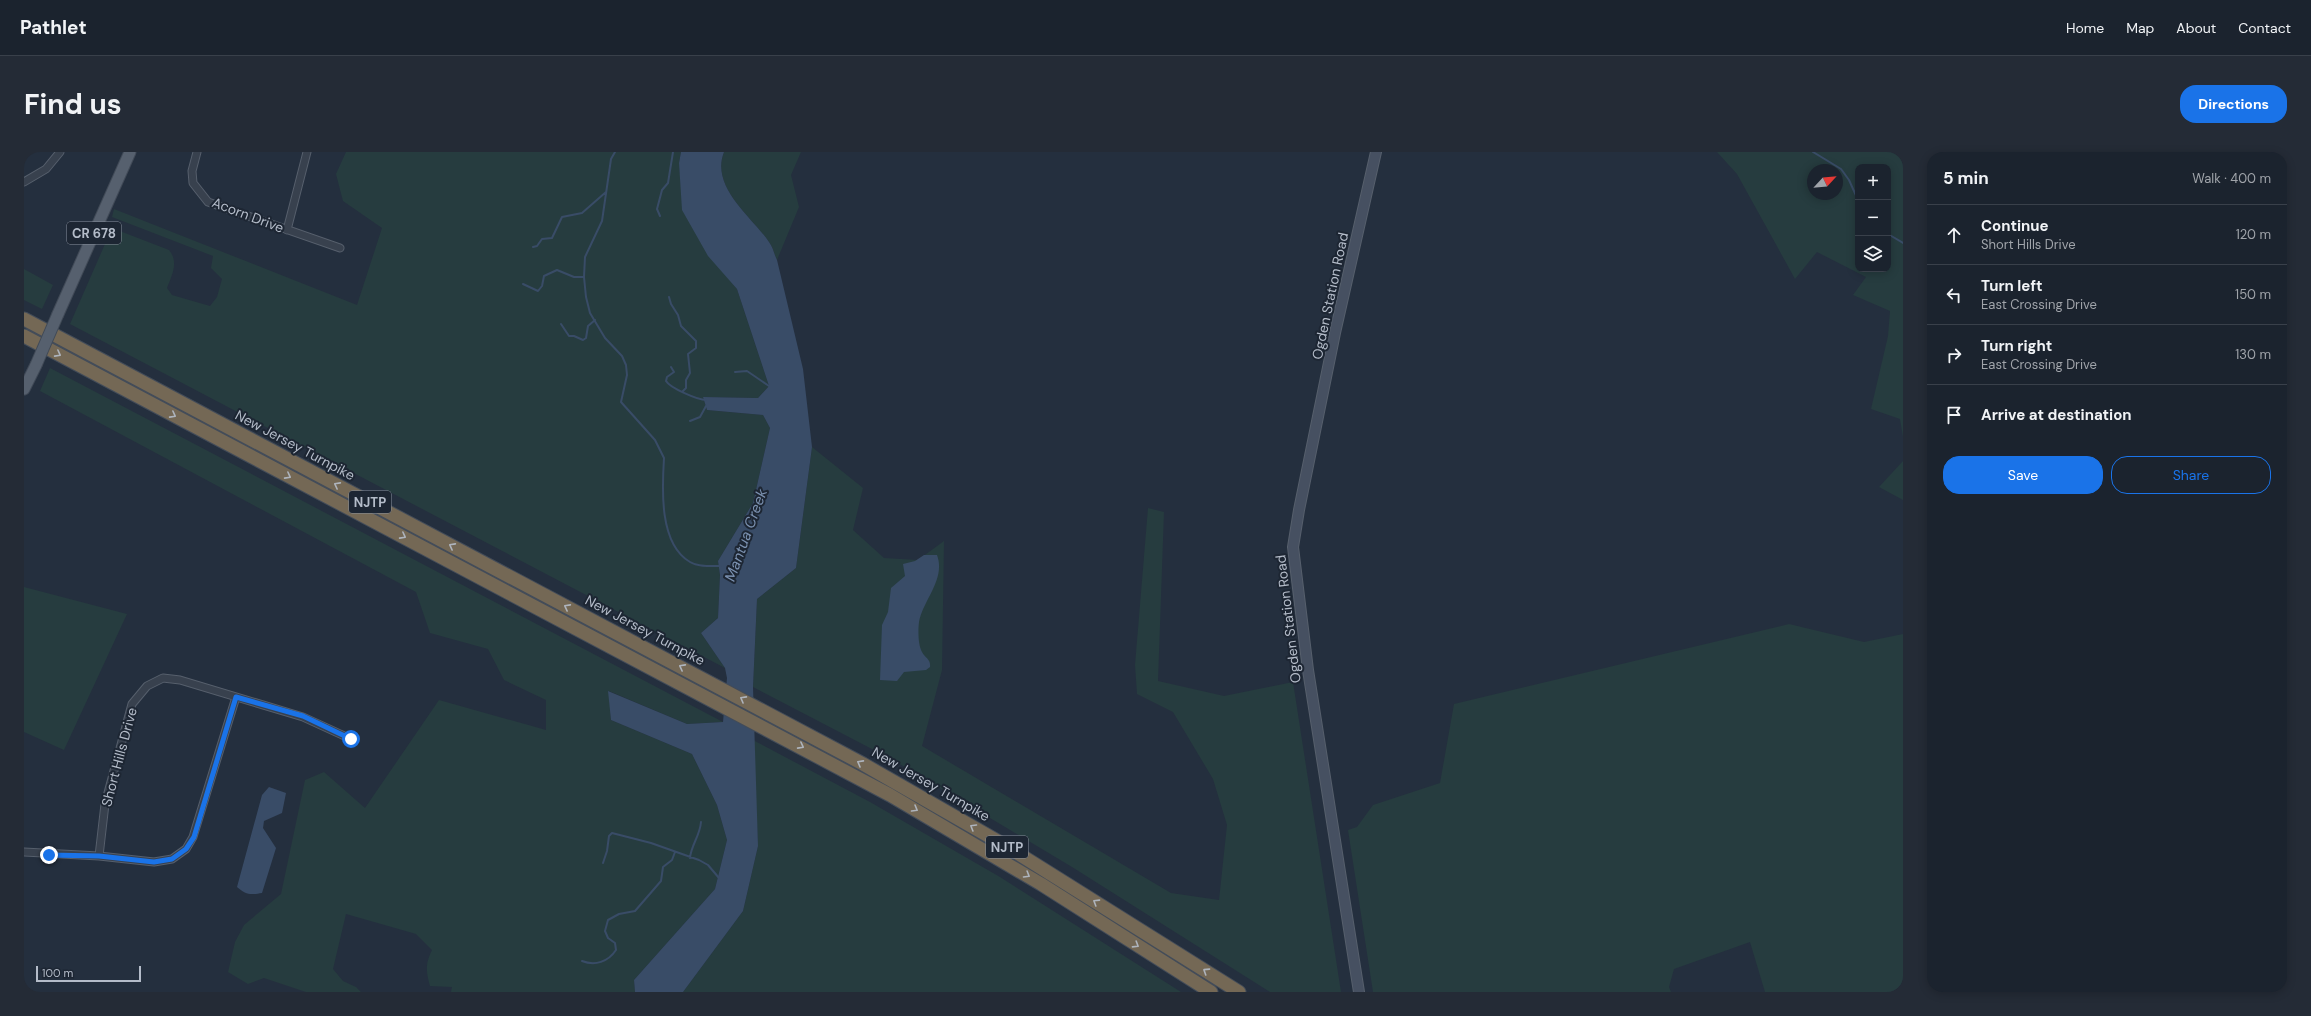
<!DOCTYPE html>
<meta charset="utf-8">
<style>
:root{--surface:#1b232e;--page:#242b36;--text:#f1f3f6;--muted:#a0a4aa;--line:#39404a;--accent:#1a73e8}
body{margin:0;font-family:"DM Sans",sans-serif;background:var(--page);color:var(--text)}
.controls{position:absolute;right:12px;top:12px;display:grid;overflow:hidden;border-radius:8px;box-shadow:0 2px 10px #0003}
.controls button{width:36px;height:36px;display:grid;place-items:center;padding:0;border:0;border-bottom:1px solid var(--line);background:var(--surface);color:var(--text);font:20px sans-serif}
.compass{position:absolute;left:1783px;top:12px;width:36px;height:36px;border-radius:50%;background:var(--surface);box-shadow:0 2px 10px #0003;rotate:64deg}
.scale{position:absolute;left:12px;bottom:10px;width:105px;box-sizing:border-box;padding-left:4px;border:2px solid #b4bcc9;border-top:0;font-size:11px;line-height:14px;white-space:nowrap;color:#b4bcc9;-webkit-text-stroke:3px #1d2633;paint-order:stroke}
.stop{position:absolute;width:12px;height:12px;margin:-9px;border:3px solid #1a73e8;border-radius:50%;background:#fff}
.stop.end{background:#1a73e8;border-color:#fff;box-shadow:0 1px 4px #0008}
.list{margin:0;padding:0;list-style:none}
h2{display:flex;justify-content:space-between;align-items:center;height:52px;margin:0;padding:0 16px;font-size:17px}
h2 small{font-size:13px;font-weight:400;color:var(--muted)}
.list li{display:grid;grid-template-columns:26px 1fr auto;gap:12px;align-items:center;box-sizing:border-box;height:60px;padding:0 16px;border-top:1px solid var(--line)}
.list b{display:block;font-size:15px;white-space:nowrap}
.list p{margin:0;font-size:13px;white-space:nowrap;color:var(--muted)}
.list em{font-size:13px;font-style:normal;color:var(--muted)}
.actions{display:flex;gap:8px;padding:12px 16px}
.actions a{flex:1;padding:9px 0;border:1px solid var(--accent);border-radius:16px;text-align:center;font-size:14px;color:var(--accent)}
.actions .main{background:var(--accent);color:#fff}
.icon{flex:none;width:22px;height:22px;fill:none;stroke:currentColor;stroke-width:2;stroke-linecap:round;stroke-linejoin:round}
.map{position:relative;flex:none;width:1879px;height:840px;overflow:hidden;border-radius:16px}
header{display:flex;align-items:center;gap:24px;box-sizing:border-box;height:56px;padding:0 20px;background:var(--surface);border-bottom:1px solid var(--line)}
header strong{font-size:19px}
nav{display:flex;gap:22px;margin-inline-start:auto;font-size:14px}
.intro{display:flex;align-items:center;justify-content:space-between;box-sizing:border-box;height:96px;padding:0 24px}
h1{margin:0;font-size:28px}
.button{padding:10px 18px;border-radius:16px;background:var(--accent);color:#fff;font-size:14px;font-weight:700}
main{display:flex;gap:24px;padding:0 24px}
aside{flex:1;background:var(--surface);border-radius:16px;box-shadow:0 2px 10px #0003}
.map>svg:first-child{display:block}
.green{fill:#263c3f;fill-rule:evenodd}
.water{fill:#394c67}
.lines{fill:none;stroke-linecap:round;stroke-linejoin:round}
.stream{stroke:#394c67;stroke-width:2}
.street-casing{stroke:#565f6c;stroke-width:9}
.secondary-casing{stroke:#565f6c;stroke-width:12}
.primary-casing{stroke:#414a57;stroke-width:13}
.highway-casing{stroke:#434c59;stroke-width:15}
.street{stroke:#38414e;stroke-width:7}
.secondary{stroke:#465061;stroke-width:10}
.primary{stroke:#56606e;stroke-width:11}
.highway{stroke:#746855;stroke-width:13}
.primary-bridge-casing{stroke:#414a57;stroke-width:13;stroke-linecap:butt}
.primary-bridge{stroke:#56606e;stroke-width:11}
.oneway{stroke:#aeb4bd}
.route{stroke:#1a73e8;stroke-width:5}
.labels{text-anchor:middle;stroke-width:4;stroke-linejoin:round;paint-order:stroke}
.shield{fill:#1d2633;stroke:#878f9c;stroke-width:1}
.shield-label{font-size:13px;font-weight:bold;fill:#b4bcc9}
.street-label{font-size:14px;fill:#b4bcc9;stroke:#1d2633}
.water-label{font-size:15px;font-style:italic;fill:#7c92b1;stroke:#1d2633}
</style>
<header>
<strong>Pathlet</strong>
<nav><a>Home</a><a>Map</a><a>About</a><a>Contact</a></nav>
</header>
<div class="intro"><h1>Find us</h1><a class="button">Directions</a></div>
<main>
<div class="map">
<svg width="1879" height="840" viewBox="0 0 1879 840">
<rect width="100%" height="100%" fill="#242f3e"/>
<path class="green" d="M 322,0 L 657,0 L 655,11 L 657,33 L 701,122 L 713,137 L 745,234 L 734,246 L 679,245 L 683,258 L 739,263 L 746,276 L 729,351 L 694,409 L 696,423 L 694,466 L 677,481 L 701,516 L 46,172 L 88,76 L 145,98 C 155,110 148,123 143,136 L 148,143 L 186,154 L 193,145 L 198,127 L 187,116 L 189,104 L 88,65 L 90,57 L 333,153 L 358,76 L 319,49 L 312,22 Z
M 700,0 L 777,0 L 767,23 L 775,55 L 753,108 C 750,102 749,95 745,90 C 728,65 686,35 700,0 Z
M 1693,0 L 1879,0 L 1879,285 L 1876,267 L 1847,257 L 1864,184 L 1866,159 L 1829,143 L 1842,125 L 1793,100 L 1771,127 L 1713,22 ZM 1834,15 L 1864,15 L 1864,117 L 1834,117 ZM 1789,18 L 1813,18 L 1813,42 L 1789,42 Z
M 0,117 L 29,133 L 18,157 L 0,148 Z
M 26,216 L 699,570 L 663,572 L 585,539 L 587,568 L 668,602 L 693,653 L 703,688 L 691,737 L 610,828 L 611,840 L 427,840 L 428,835 L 406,834 C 402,820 401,812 408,798 L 392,782 L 322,762 L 309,817 L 319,829 L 332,835 L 337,840 L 282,840 L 240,826 L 224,832 L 204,820 L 211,790 L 220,773 L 257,742 L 281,628 L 300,620 L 341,656 L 415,548 L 522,578 L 522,548 L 480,528 L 464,497 L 406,481 L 392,440 L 16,239 Z
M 788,295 L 839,336 L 829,378 L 860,406 L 894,408 L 920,389 L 918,518 L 898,594 L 1147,741 L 1195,748 L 1203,673 L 1189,627 L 1149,560 L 1113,542 L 1111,513 L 1124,356 L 1140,360 L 1134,529 L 1200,544 L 1269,530 L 1317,840 L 1246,840 L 1048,715 L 869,608 L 729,535 L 733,447 L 772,416 Z
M 1879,309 L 1879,348 L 1855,335 Z
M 0,435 L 103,462 L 40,598 L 0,580 Z
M 1765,472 L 1840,490 L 1879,482 L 1879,840 L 1741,840 L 1726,790 L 1650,817 L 1645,835 L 1647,840 L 1349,840 L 1324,678 L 1333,675 L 1349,653 L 1416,631 L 1430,552 Z
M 729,588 L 846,650 L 976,725 L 1157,840 L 659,840 L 719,759 L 734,694 Z"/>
<path class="water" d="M 657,0 L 700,0 C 686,35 728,65 745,90 C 749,95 750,102 753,108 L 779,217 L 788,295 L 772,416 L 733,447 L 729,535 L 734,694 L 719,759 L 659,840 L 611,840 L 610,828 L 691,737 L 703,688 L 693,653 L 668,602 L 587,568 L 584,539 L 663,572 L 699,570 L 703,526 L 701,516 L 677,481 L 694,466 L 696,423 L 694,409 L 729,351 L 746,276 L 739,263 L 683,258 L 679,245 L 734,246 L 745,234 L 713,137 L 684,104 L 658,58 L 655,11 Z
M 900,403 L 913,403 C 922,427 899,448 895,470 C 894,478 894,493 898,500 C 901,506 907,507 906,515 L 902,518 L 880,520 L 873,529 L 856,528 L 858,473 L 864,460 L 867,436 L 881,424 L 879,412 L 891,409 Z
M 245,635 L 262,641 L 258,661 L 240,669 L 239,676 L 252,696 L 238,741 C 226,743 222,743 213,735 L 238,643 Z"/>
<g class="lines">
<path class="stream" d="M 591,0 L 587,7 L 578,69 L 561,105 L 560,125 L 562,145 L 566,161 L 581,186 L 598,204 L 602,213 L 603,223 L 597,250 L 631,288 L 640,306 C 638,337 635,392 666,410 C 674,415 687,414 697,414
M 1789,0 L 1817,17 L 1825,28 L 1834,48
M 636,64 L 633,57 L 638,38 L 644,31 L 649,0
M 1864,82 L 1879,91
M 509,95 L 513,94 L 518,87 L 528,86 L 538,65 L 558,61 L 582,40
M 499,132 L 514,139 L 518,134 L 520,124 L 533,118 L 550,125 L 560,125
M 645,145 L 647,152 L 654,163 L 657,174 L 672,189 L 672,196 L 664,202 L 666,221 L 662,228 L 662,236 L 659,239
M 537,172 L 545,184 L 550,184 L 559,188 L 562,186 L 564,174 L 571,168
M 647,215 L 650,220 L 643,225 L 642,229 C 646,236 674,248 682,248
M 711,220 L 723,219 L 745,234
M 666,269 L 676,265 L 682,254
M 666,706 C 667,693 676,684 677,670
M 579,711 L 583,699 L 585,684 L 588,681 L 627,691 L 675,708 L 684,713 L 695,726
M 558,809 C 571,814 584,810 592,798 L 591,791 L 584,786 L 581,779 L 584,768 L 595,762 L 611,759 L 637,729 L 639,715 L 648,708 L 651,700"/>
<defs>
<path id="street" d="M 173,0 L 168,19 L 169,31 L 184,50 L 316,96
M 0,30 L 22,17 L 36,0
M 263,78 L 283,0
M 0,700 L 75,704 L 130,710 L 148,707 L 162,697 L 169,685 L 212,545
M 75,704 L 81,652 L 108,552 L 123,534 L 139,526 L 156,528 L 279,565 L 327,587"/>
<path id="secondary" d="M 1335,840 L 1284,518 L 1269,395 L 1275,358 L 1311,181 L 1352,0"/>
<path id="primary" d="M 34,162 L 106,0
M 0,237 L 12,213"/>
<path id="highway" d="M 0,167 L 839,612 L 982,694 L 1215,840
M 0,184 L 866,643 L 1017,732 L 1187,840"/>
</defs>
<use href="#street" class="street-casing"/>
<use href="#secondary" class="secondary-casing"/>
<use href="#primary" class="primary-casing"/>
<use href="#highway" class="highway-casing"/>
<use href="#street" class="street"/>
<use href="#secondary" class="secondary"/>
<use href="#primary" class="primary"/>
<use href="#highway" class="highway"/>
<defs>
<path id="primary-bridge" d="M 12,213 L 34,162"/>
</defs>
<use href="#primary-bridge" class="primary-bridge-casing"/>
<use href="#primary-bridge" class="primary-bridge"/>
</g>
<defs><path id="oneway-chevron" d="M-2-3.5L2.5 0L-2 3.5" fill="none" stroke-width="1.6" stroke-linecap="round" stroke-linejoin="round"/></defs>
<g class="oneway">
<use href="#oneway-chevron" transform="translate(34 202) rotate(28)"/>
<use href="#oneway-chevron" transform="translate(149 263) rotate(28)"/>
<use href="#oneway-chevron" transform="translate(264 324) rotate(28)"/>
<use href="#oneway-chevron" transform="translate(313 333) rotate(-152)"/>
<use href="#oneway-chevron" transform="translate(379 384) rotate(28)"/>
<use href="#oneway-chevron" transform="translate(428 394) rotate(-152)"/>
<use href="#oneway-chevron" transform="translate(543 455) rotate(-152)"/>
<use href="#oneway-chevron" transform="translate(658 515) rotate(-152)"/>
<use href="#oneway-chevron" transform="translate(719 547) rotate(-151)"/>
<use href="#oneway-chevron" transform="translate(777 594) rotate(28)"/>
<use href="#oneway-chevron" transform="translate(836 611) rotate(-151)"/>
<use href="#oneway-chevron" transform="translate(891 657) rotate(30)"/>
<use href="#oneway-chevron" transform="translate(949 675) rotate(-149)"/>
<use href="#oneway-chevron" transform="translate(1003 723) rotate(31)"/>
<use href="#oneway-chevron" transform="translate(1072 750) rotate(-148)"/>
<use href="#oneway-chevron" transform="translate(1112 793) rotate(32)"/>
<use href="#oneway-chevron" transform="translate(1182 819) rotate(-147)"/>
</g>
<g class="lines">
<path class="route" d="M 25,703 L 75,704 L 130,710 L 148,707 L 162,697 L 170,685 L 212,545 L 279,564 L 327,587"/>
</g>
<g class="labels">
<g class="shield">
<rect x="43" y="70" width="54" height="22" rx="3"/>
<rect x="325" y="339" width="42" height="22" rx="3"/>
<rect x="962" y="684" width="42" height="22" rx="3"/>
</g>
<g class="shield-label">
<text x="70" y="86">CR 678</text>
<text x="346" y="355">NJTP</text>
<text x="983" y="700">NJTP</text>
</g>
<g class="street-label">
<text transform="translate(224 63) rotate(21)" y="5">Acorn Drive</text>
<text transform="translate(1306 144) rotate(-78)" y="5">Ogden Station Road</text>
<text transform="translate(271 293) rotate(28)" y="5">New Jersey Turnpike</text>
<text transform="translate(1264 467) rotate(-97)" y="5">Ogden Station Road</text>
<text transform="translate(621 478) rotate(28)" y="5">New Jersey Turnpike</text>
<text transform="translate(95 605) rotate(-75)" y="5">Short Hills Drive</text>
<text transform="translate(907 632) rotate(30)" y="5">New Jersey Turnpike</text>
</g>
<g class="water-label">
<text transform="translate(722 383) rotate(-70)" y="5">Mantua Creek</text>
</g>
</g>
</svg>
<div class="controls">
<button>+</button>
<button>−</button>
<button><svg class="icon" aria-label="layers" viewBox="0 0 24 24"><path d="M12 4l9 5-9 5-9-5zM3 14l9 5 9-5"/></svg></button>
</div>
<svg class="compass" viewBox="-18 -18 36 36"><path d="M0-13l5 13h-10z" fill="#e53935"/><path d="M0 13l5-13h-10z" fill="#a0a4aa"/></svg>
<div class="scale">100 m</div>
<div class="stop" style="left:327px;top:587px"></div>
<div class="stop end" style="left:25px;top:703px"></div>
</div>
<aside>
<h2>5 min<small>Walk · 400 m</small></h2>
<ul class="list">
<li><svg class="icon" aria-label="ahead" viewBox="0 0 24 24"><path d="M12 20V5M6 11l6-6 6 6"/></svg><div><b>Continue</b><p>Short Hills Drive</p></div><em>120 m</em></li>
<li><svg class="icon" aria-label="left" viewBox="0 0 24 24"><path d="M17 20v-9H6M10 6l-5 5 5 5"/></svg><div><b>Turn left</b><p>East Crossing Drive</p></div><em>150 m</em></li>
<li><svg class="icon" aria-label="right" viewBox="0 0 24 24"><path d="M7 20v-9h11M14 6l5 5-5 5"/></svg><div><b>Turn right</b><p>East Crossing Drive</p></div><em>130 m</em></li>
<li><svg class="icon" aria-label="arrive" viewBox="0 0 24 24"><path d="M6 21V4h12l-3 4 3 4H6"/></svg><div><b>Arrive at destination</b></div></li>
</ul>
<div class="actions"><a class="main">Save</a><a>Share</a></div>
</aside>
</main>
